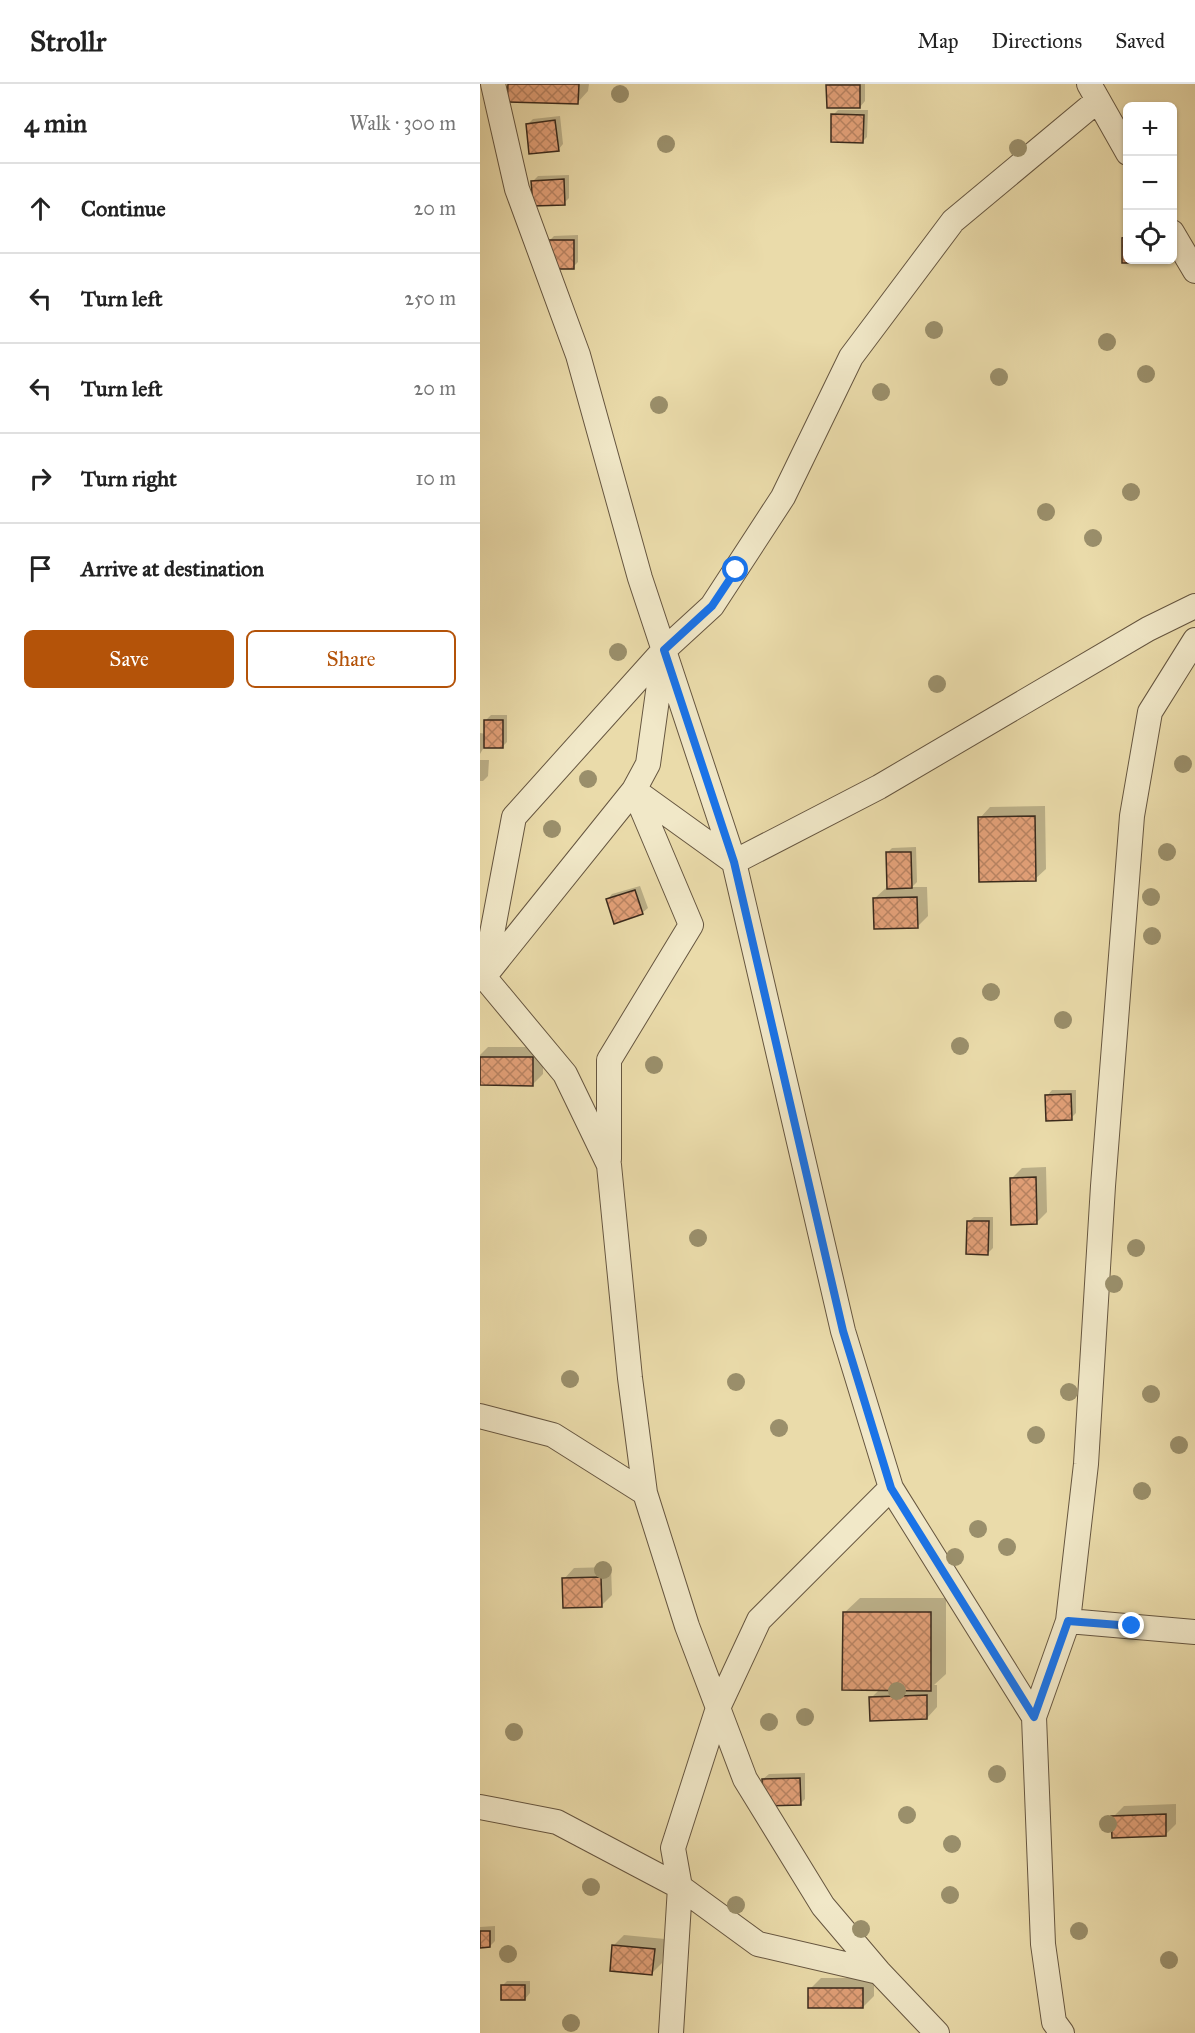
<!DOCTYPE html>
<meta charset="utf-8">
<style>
:root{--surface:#fff;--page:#f2f2f2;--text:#222;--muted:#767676;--line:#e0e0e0;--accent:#b45309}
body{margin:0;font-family:"IM FELL Great Primer",serif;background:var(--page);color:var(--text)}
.controls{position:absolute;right:18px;top:18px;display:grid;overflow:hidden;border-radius:9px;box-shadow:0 2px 4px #0004}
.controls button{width:54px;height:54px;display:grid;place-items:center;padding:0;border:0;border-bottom:2px solid var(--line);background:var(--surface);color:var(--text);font:30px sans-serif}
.stop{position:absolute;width:18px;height:18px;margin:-14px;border:4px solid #1a73e8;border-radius:50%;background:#fff}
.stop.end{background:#1a73e8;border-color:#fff;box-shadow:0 2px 6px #0008}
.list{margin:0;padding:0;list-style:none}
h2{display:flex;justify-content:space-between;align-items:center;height:78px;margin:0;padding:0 24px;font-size:26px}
h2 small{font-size:20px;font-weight:400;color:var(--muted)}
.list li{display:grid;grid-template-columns:39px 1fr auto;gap:18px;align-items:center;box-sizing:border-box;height:90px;padding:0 24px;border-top:2px solid var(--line)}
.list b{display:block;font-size:22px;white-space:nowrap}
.list em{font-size:20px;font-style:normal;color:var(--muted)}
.actions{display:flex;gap:12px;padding:18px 24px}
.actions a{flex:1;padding:14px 0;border:2px solid var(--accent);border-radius:9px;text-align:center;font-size:21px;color:var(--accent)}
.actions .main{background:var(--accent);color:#fff}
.icon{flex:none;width:33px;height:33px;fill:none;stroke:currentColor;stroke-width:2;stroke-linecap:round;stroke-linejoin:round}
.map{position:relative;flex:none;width:715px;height:1949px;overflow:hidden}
header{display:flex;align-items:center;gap:36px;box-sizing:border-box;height:84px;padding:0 30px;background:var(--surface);border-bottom:2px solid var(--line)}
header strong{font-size:28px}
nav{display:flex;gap:33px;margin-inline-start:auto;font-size:21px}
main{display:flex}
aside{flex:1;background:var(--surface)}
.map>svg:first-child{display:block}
.shadow{fill:#0003}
.building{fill:url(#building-cross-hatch);stroke:#3a2a1c;stroke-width:1.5}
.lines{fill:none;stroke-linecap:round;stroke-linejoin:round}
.minor-casing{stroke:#665640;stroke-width:26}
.minor{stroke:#f1e8c8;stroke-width:24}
.tree{fill:#9a8f6b}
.route{stroke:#1a73e8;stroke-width:8}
</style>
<header>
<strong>Strollr</strong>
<nav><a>Map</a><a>Directions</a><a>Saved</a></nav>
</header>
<main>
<aside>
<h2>4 min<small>Walk · 300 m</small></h2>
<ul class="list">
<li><svg class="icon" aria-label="ahead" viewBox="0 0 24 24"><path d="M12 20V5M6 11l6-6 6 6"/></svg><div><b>Continue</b></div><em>20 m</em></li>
<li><svg class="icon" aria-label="left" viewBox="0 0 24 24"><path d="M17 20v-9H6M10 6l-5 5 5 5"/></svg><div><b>Turn left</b></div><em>250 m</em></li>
<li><svg class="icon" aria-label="left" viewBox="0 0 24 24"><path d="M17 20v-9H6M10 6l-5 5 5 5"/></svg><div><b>Turn left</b></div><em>20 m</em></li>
<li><svg class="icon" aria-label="right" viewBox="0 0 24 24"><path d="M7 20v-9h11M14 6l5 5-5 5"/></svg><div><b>Turn right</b></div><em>10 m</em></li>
<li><svg class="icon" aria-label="arrive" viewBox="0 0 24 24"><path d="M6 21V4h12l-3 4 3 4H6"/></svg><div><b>Arrive at destination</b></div></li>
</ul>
<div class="actions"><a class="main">Save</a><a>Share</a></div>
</aside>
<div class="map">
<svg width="715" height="1949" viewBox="0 0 715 1949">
<defs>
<pattern id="building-cross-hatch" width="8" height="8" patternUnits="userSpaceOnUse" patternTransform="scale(1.5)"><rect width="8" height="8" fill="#e2a078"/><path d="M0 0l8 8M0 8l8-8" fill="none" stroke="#b88362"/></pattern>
</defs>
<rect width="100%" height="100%" fill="#eadbaa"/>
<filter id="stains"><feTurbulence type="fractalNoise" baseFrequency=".00333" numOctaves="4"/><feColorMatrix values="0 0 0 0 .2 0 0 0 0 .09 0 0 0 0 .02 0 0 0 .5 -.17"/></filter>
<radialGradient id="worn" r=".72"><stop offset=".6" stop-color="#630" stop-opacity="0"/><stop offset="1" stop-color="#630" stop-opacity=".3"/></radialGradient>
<path class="shadow" d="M 29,0 L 109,0 L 108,7 L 98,18 Z
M 350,0 L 385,0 L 385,17 L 380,23 L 348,2 Z
M 358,26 L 388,26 L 387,53 L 382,58 L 353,31 Z
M 80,32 L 83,60 L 78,66 L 47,41 L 53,35 Z
M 89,91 L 89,114 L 84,119 L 53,97 L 58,92 Z
M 648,150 L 648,176 L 674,176 L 672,178 L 644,178 L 644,154 Z
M 98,151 L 98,178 L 93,183 L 69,157 L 74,152 Z
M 11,631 L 27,631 L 27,658 L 22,663 L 4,663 L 0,670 L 0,649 L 6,650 L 6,636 Z
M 0,676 L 9,676 L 8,692 L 3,697 L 0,697 Z
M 565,722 L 566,785 L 555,795 L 500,734 L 510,723 Z
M 436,763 L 437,798 L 432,803 L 447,803 L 448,832 L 437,843 L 395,814 L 406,804 L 408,803 L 407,769 L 412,764 Z
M 160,802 L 168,824 L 162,829 L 127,816 L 132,810 Z
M 8,963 L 63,963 L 63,990 L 53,1000 L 0,1000 L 0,971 Z
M 572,1006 L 596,1006 L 596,1029 L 591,1034 L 567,1012 Z
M 566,1083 L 567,1128 L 556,1139 L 531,1095 L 542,1084 Z
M 494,1133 L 513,1133 L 513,1164 L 508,1169 L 488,1138 Z
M 131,1483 L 132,1511 L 121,1522 L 84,1495 L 94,1484 Z
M 380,1514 L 466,1514 L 466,1590 L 454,1601 L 457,1601 L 457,1623 L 447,1634 L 391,1614 L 400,1605 L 364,1529 Z
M 325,1689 L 325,1715 L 320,1720 L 283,1695 L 289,1690 Z
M 696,1720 L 696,1740 L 686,1750 L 633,1733 L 644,1722 Z
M 15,1842 L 15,1857 L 10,1862 L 0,1862 L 0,1843 Z
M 144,1851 L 185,1855 L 182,1879 L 172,1889 L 133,1862 Z
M 341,1894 L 394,1894 L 394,1912 L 383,1923 L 330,1905 Z
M 27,1897 L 50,1897 L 50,1909 L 45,1915 L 22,1902 Z"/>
<path class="building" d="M 28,0 L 99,0 L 98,20 L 27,18 Z
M 346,1 L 380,1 L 380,24 L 347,24 Z
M 351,30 L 384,31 L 383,59 L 351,58 Z
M 75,36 L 79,67 L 49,70 L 46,40 Z
M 84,95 L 85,121 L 53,122 L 51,97 Z
M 648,153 L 648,176 L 672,176 L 672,179 L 642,179 L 642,154 Z
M 67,156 L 94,156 L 94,185 L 67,185 Z
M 4,636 L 23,636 L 23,664 L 4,664 Z
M 555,732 L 556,797 L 499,798 L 498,733 Z
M 406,768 L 431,768 L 432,804 L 407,805 Z
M 155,806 L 163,830 L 134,840 L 126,815 Z
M 437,813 L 438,844 L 394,845 L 393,814 Z
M 0,973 L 53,973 L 53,1002 L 0,1001 Z
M 591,1010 L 592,1036 L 566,1037 L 565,1011 Z
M 556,1093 L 557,1140 L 531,1141 L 530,1094 Z
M 487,1137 L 509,1137 L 508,1171 L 486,1170 Z
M 121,1493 L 122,1523 L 83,1524 L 82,1494 Z
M 363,1528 L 451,1528 L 451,1607 L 362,1606 Z
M 447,1611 L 447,1635 L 390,1637 L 389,1613 Z
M 320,1694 L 321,1721 L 283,1722 L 282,1695 Z
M 686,1730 L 686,1752 L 632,1754 L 631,1732 Z
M 0,1847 L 10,1847 L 10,1863 L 0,1864 Z
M 132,1861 L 175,1865 L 172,1891 L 130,1887 Z
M 21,1901 L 45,1901 L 45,1916 L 21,1916 Z
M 328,1904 L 383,1904 L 383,1924 L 328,1924 Z"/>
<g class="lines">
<defs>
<path id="minor" d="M 13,0 L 37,105 L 98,271 L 160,494 L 254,778 L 363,1247 L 411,1404 L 554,1633
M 609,0 L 648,69
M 692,148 L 715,187
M 0,888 L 85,990 L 129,1081 L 150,1294 L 165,1409 L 207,1542 L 265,1695 L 343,1822 L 399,1888 L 457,1949
M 7,889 L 154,706 L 254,778 L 399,703 L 668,545 L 715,522
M 4,892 L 34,733 L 184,566 L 232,522 L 303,413 L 371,273 L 473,137 L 617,17
M 129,1075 L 129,976 L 211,841 L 154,706 L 168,680 L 183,572
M 0,1332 L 73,1351 L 165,1409
M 588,1537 L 715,1548
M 0,1723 L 77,1738 L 200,1803 L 278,1860 L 399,1888
M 191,1949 L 200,1803 L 193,1764 L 238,1624 L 279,1536 L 411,1404
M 582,1949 L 574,1938 L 563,1860 L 554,1633 L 588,1537 L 606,1380 L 623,1102 L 652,732 L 670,628 L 715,556"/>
</defs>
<use href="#minor" class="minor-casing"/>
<use href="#minor" class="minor"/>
</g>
<g class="tree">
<circle cx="140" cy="10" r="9"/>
<circle cx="186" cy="60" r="9"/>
<circle cx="538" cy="64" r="9"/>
<circle cx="454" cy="246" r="9"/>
<circle cx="627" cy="258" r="9"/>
<circle cx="666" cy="290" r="9"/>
<circle cx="519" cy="293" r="9"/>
<circle cx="401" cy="308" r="9"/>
<circle cx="179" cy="321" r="9"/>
<circle cx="651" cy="408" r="9"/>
<circle cx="566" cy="428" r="9"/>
<circle cx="613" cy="454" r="9"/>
<circle cx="138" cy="568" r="9"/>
<circle cx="457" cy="600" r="9"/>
<circle cx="703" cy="680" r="9"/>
<circle cx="108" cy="695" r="9"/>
<circle cx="72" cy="745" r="9"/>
<circle cx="687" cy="768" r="9"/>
<circle cx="671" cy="813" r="9"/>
<circle cx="672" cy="852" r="9"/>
<circle cx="511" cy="908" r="9"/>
<circle cx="583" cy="936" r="9"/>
<circle cx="480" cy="962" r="9"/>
<circle cx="174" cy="981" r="9"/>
<circle cx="218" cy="1154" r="9"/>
<circle cx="656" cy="1164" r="9"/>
<circle cx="634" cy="1200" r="9"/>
<circle cx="90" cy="1295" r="9"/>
<circle cx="256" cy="1298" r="9"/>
<circle cx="589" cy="1308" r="9"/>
<circle cx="671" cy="1310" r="9"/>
<circle cx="299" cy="1344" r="9"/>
<circle cx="556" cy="1351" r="9"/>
<circle cx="699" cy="1361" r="9"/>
<circle cx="662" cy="1407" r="9"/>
<circle cx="498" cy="1445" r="9"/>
<circle cx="527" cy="1463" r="9"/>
<circle cx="475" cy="1473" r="9"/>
<circle cx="123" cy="1486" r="9"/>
<circle cx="417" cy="1607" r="9"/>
<circle cx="325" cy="1633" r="9"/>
<circle cx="289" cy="1638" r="9"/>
<circle cx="34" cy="1648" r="9"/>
<circle cx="517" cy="1690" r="9"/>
<circle cx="427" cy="1731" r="9"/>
<circle cx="628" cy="1740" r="9"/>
<circle cx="472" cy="1760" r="9"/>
<circle cx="111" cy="1803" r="9"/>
<circle cx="470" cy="1811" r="9"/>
<circle cx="256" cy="1821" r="9"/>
<circle cx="381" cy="1845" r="9"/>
<circle cx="599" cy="1847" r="9"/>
<circle cx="28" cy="1870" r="9"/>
<circle cx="689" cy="1876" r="9"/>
<circle cx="91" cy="1939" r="9"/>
</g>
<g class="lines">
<path class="route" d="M 256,486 L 232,522 L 184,566 L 254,778 L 363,1247 L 411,1404 L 554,1633 L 588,1537 L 652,1542"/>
</g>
<rect width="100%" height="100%" filter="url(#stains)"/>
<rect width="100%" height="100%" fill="url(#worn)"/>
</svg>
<div class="controls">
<button>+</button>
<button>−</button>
<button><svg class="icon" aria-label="locate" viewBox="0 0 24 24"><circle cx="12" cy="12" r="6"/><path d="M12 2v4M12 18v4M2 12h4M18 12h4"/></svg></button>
</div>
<div class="stop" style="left:256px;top:486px"></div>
<div class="stop end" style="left:652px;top:1542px"></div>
</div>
</main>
